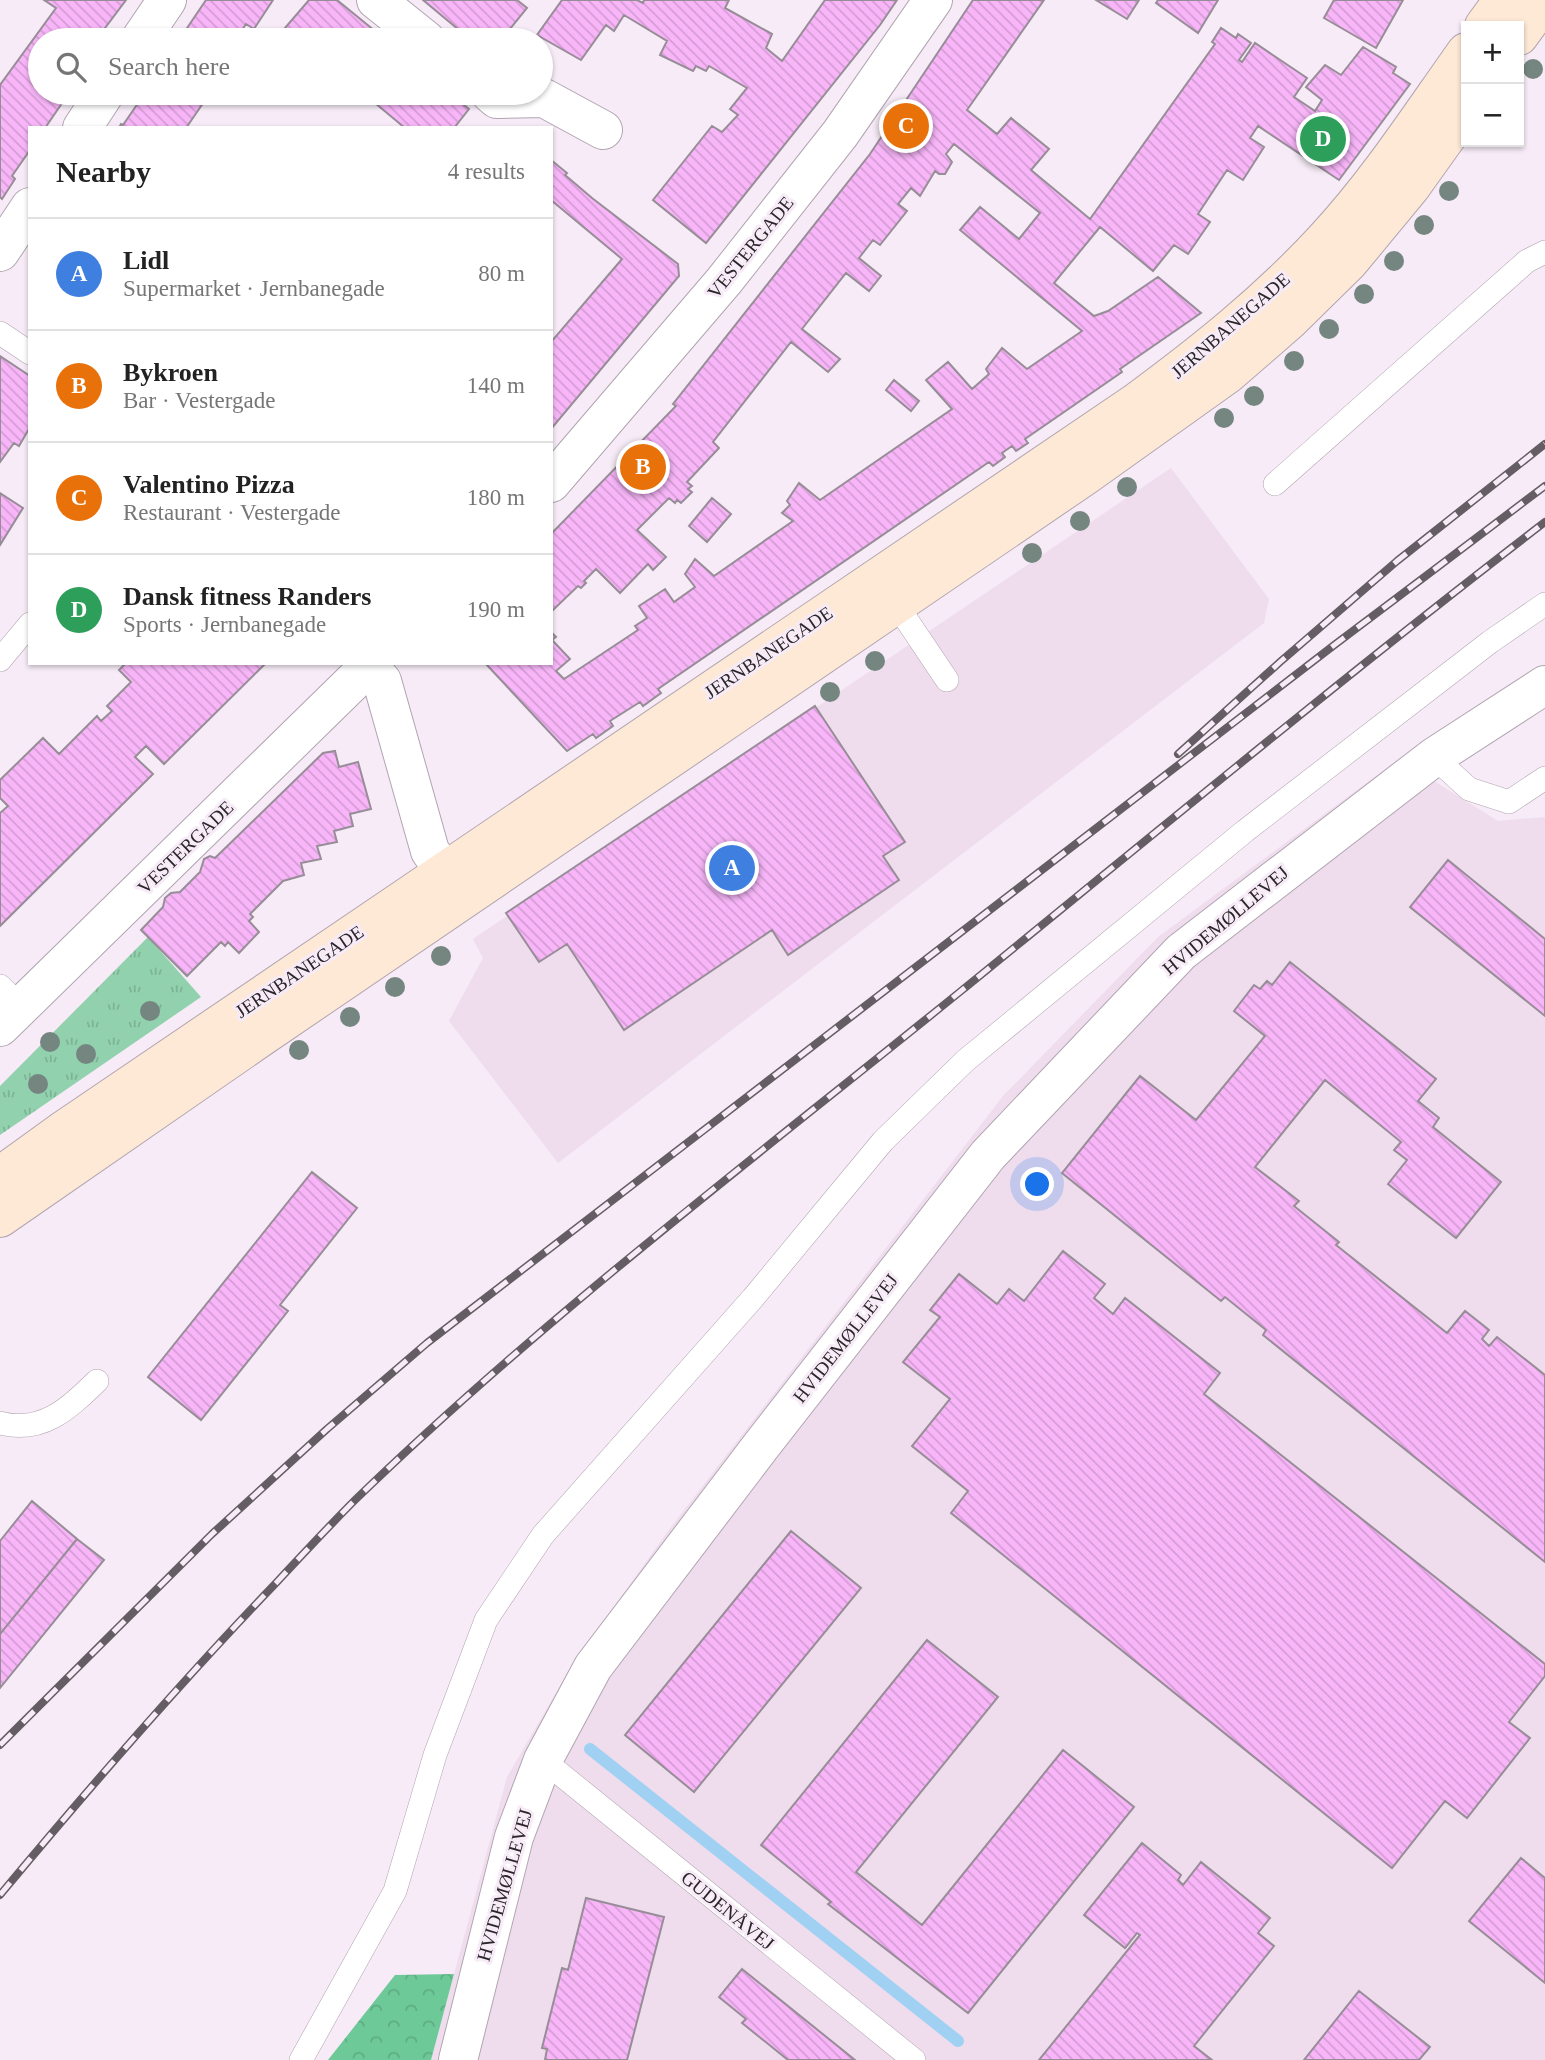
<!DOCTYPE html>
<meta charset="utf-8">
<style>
:root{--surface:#fff;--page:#f6f6f6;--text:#222;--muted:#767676;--line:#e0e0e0;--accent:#ea580c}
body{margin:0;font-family:"Times New Roman",serif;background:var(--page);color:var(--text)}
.controls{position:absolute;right:21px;top:21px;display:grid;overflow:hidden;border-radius:0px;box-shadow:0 2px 5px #0004}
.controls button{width:63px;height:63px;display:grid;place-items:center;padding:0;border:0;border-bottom:2px solid var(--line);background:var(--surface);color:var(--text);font:35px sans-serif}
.you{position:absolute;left:1038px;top:1185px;width:24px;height:24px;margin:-18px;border:5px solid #fff;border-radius:50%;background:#1a73e8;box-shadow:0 0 0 10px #1a73e833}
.badge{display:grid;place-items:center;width:46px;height:46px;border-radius:50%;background:var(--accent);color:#fff;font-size:23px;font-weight:700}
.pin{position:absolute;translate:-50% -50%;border:4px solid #fff;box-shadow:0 2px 7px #0006}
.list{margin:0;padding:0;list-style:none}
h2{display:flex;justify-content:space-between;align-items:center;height:91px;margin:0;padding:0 28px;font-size:30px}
h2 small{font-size:23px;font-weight:400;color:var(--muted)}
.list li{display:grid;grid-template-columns:46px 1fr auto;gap:21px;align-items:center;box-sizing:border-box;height:112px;padding:0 28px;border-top:2px solid var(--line)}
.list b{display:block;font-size:26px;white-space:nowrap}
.list p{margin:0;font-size:23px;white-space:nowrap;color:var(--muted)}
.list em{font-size:23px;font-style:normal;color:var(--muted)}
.icon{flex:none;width:38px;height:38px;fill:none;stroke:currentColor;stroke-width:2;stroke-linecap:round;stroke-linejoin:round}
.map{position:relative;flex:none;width:1545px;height:2060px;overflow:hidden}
.search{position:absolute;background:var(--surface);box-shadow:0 2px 5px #0004;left:28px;top:28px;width:525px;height:77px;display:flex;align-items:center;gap:18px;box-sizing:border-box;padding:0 24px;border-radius:38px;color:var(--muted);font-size:26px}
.panel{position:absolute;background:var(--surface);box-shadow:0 2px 5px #0004;left:28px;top:126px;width:525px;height:539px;border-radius:0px}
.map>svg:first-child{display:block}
.built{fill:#efddee}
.grass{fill:url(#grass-tufts)}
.forest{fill:url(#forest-crowns)}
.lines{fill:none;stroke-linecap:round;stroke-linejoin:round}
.stream{stroke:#a1d1f2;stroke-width:12}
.building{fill:url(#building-back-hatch);stroke:#978d97;stroke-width:2}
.service-casing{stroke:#b0a5b0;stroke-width:24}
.minor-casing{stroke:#b0a5b0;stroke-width:40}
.secondary-casing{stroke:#b0a5b0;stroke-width:40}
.service{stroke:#fff;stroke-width:23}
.minor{stroke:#fff;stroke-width:38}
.secondary{stroke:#fde9d6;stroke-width:38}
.rail-casing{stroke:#645e64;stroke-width:8}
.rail{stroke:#f6ebf6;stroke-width:5;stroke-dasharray:16;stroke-linecap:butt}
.tree{fill:#758681}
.labels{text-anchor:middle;stroke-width:6;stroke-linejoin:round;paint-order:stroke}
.street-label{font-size:19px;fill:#292529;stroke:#f6ebf6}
</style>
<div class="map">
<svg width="1545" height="2060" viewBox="0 0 1545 2060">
<defs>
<pattern id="grass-tufts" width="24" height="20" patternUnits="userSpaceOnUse" patternTransform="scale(1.75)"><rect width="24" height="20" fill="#91d1ad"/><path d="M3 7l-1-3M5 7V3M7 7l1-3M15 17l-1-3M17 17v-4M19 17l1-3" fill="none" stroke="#7db395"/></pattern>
<pattern id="forest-crowns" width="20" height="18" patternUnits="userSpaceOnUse" patternTransform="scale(1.75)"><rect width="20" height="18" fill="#6dc998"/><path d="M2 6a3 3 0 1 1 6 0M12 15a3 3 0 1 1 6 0" fill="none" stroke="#5eac83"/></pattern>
<pattern id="building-back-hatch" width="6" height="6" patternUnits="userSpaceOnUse" patternTransform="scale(1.75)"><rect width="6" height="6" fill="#f8b6f9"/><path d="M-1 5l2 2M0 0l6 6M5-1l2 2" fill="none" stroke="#d59cd5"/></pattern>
</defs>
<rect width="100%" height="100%" fill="#f6ebf6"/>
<path class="built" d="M 1171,468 L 1269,599 L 1264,623 L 558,1163 L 449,1021 L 483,958 L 473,939 Z
M 1399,759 L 1498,821 L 1545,817 L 1545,2060 L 431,2060 L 507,1777 L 571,1667 L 668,1531 L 1003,1096 L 1158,937 Z"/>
<path class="grass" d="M 148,937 L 201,997 L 0,1135 L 0,1086 Z"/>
<path class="forest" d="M 454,1974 L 431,2060 L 328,2060 L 395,1975 Z"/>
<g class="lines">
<path class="stream" d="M 590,1749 L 958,2041"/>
</g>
<path class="building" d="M 44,0 L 126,0 L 96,40 L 40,40 L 40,93 L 69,93 L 45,128 L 30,128 L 30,150 L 12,176 L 15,179 L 2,199 L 0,197 L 0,85 L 56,8 Z
M 206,0 L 273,0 L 254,29 L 246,24 L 235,40 L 179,40 Z
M 309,0 L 337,0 L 386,40 L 299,40 L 285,28 Z
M 423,0 L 517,0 L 527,8 L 501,40 L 471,40 Z
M 562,0 L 637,0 L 643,3 L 644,0 L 729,0 L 725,8 L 772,34 L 766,48 L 782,61 L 825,0 L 897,0 L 880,25 L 706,243 L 653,200 L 712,126 L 722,132 L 738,115 L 730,109 L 747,88 L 709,66 L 706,71 L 696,66 L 693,71 L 660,55 L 667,41 L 624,15 L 614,31 L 606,25 L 581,60 L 537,35 Z
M 973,0 L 1044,0 L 967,110 L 997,134 L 1011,118 L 1049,149 L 1031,170 L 1090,219 L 1215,44 L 1212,42 L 1221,28 L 1236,38 L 1238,34 L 1251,43 L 1239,60 L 1242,62 L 1255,43 L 1307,78 L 1294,97 L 1315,111 L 1322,100 L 1306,87 L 1325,65 L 1341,75 L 1363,47 L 1396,67 L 1393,73 L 1410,84 L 1339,180 L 1258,126 L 1250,138 L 1264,147 L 1243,180 L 1227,170 L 1198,214 L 1210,222 L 1188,254 L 1174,245 L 1153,271 L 1100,227 L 1054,283 L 1094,316 L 1108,311 L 1158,277 L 1201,313 L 1120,369 L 1122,372 L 1025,439 L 1028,443 L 1016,451 L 1012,446 L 1002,453 L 1005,457 L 993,466 L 989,462 L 658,689 L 661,693 L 643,706 L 640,702 L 610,721 L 613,726 L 596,738 L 593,734 L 567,751 L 485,663 L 551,663 L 551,632 L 556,637 L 552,640 L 570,659 L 556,671 L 564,679 L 638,630 L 635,626 L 647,618 L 639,606 L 665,589 L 674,602 L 695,587 L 685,574 L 695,559 L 714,576 L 793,521 L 782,513 L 790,505 L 787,501 L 799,483 L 820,500 L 952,409 L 926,380 L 948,362 L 972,389 L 989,374 L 986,369 L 1002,348 L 1027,369 L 1082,331 L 960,230 L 980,207 L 1019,239 L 1040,213 L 954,144 L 946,154 L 952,162 L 945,174 L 939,174 L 935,171 L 920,196 L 911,188 L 898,204 L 907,211 L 880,245 L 873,240 L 859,258 L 881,276 L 869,291 L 846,273 L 802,329 L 840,359 L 828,372 L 791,342 L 713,442 L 719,448 L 687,482 L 692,486 L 688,489 L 692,492 L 681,503 L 677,500 L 675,503 L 669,498 L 637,530 L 666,557 L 653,570 L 648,564 L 620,593 L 596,569 L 584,581 L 586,583 L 581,588 L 578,586 L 551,612 L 551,534 L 676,406 L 673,404 L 870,154 Z
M 1096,0 L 1139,0 L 1127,19 Z
M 1158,0 L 1218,0 L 1198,33 L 1156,3 Z
M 1334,0 L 1403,0 L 1376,48 L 1324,18 Z
M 145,93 L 210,93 L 186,128 L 119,128 L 121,124 L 123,125 Z
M 363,93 L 449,93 L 469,109 L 454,128 L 405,128 Z
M 551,160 L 567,173 L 565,175 L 592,198 L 678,264 L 679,276 L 551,429 L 551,342 L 622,259 L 551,200 Z
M 0,356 L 30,376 L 30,427 L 19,446 L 14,443 L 0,462 Z
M 894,380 L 919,401 L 911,411 L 886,390 Z
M 0,493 L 23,508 L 0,545 Z
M 712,498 L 731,514 L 707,542 L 689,526 Z
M 126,663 L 266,663 L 164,764 L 146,746 L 135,757 L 153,774 L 0,926 L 0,813 L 8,806 L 0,798 L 0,780 L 43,738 L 59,754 L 97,716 L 101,721 L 112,711 L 107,706 L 131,682 L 119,670 Z
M 815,706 L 905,842 L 883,856 L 899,880 L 788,955 L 772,930 L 624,1030 L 567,944 L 539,962 L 506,913 Z
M 335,751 L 339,767 L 358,762 L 371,809 L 350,814 L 353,826 L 334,831 L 337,842 L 317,846 L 321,859 L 301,863 L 304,875 L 283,881 L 250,914 L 253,917 L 249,921 L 259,932 L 239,953 L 228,942 L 225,946 L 221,942 L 187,976 L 141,930 L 163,907 L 165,898 L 171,893 L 180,892 L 200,872 L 204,859 L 210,856 L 215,858 L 323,753 Z
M 1448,860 L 1545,939 L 1545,1016 L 1410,907 Z
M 1290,962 L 1436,1079 L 1418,1101 L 1439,1118 L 1433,1127 L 1501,1182 L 1456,1238 L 1388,1184 L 1407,1160 L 1394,1150 L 1401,1142 L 1325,1080 L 1255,1167 L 1299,1201 L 1294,1206 L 1339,1242 L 1336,1245 L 1447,1333 L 1465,1311 L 1489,1330 L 1482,1339 L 1489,1346 L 1497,1337 L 1545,1375 L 1545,1562 L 1263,1335 L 1266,1330 L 1225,1297 L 1221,1301 L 1062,1173 L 1140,1076 L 1196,1120 L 1265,1036 L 1234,1011 L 1254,985 L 1260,989 L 1267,981 L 1272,985 Z
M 312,1172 L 357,1208 L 280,1305 L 288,1311 L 201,1420 L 148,1377 Z
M 1063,1251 L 1105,1284 L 1094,1298 L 1113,1314 L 1125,1298 L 1220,1373 L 1204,1394 L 1545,1664 L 1545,1676 L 1509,1722 L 1530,1738 L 1467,1818 L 1445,1801 L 1392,1868 L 951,1513 L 968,1491 L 912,1446 L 950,1399 L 903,1362 L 940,1317 L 930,1310 L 959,1274 L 997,1304 L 1009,1289 L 1024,1301 Z
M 32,1501 L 77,1539 L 0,1634 L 0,1541 Z
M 791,1531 L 861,1588 L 694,1792 L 625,1735 Z
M 77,1539 L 104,1560 L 0,1688 L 0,1634 Z
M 927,1640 L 998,1697 L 856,1872 L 922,1925 L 1063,1750 L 1134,1807 L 968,2013 L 828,1904 L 831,1902 L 761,1845 Z
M 1142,1843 L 1181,1875 L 1178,1880 L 1183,1885 L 1201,1862 L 1270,1918 L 1258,1933 L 1274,1946 L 1194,2046 L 1212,2060 L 1039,2060 L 1140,1935 L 1137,1933 L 1125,1948 L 1084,1915 Z
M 1521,1858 L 1545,1878 L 1545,1983 L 1469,1921 Z
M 586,1898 L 664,1917 L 627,2060 L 545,2060 L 547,2049 L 542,2048 L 562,1968 L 568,1970 Z
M 742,1969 L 855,2060 L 788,2060 L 742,2023 L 746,2019 L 719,1997 Z
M 1359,1991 L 1430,2047 L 1419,2060 L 1304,2060 Z"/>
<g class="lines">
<defs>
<path id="service" d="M 0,333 L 30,353
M 1275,484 L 1527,261 L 1545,252
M 890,595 L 947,680
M 0,660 L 30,624
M 1434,757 L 1469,789 L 1509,802 L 1545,778
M 0,986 L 21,1007
M 0,1423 C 42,1434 68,1409 97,1381
M 543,1760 L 914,2060
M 301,2060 L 395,1891 L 435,1755 L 486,1620 L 543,1535 L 753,1298 L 883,1141 L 965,1061 L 1245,831 L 1490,642 L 1545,604"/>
<path id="minor" d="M 376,0 L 426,40
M 140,40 L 167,0
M 490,93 L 497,99 L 544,98 L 603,130
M 82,128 L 105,93
M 0,252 L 30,207
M 551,483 L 724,281 L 840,134 L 933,0
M 369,667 L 382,681 L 430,851 L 463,898
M 0,1027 L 372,663
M 458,2060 L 514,1837 L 543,1760 L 593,1667 L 761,1446 L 988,1155 L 1181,952 L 1434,757 L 1545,685"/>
<path id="secondary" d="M 1484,26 L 1503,0
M 1519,36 L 1545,0
M 0,1176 L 65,1129 L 1135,403 C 1203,353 1268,301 1325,239 C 1378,182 1421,115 1466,52
M 0,1218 L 260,1038 L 1085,476 L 1228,374 L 1289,321 L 1349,262 L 1411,187 L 1466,110"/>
</defs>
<use href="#service" class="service-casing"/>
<use href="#minor" class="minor-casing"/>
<use href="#secondary" class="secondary-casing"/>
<use href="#service" class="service"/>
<use href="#minor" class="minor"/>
<use href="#secondary" class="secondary"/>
<defs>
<path id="rail" d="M 1178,754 L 1280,662 L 1397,561 L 1545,444
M 0,1745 L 212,1534 L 327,1429 L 427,1343 L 1333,646 L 1545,486
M 0,1895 C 89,1788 180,1683 276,1583 C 302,1555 328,1527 355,1500 C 544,1317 756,1157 961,991 C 1154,834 1347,674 1545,522"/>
</defs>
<use href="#rail" class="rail-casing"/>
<use href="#rail" class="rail"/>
</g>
<g class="tree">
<circle cx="1533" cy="69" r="10"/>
<circle cx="1449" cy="191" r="10"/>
<circle cx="1424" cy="225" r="10"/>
<circle cx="1394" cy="261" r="10"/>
<circle cx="1364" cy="294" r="10"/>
<circle cx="1329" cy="329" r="10"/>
<circle cx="1294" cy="361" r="10"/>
<circle cx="1254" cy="396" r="10"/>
<circle cx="1224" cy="418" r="10"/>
<circle cx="1127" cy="487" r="10"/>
<circle cx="1080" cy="521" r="10"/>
<circle cx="1032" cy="553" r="10"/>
<circle cx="875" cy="661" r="10"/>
<circle cx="830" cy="692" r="10"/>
<circle cx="441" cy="956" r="10"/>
<circle cx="395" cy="987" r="10"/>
<circle cx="150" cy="1011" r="10"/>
<circle cx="350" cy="1017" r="10"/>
<circle cx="50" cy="1042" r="10"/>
<circle cx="299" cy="1050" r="10"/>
<circle cx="86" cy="1054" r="10"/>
<circle cx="38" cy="1084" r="10"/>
</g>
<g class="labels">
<g class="street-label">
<text transform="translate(750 247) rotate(-51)" y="7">VESTERGADE</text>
<text transform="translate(1230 325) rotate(-41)" y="7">JERNBANEGADE</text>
<text transform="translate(768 652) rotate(-34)" y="7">JERNBANEGADE</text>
<text transform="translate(185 847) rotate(-44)" y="7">VESTERGADE</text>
<text transform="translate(1225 920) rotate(-40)" y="7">HVIDEMØLLEVEJ</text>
<text transform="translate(299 971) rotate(-34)" y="7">JERNBANEGADE</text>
<text transform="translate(845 1338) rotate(-52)" y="7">HVIDEMØLLEVEJ</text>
<text transform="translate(504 1885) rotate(-74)" y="7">HVIDEMØLLEVEJ</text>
<text transform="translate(728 1910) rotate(39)" y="7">GUDENÅVEJ</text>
</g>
</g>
</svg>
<div class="controls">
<button>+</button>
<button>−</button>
</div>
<div class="you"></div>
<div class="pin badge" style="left:732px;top:868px;background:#3f7fe0">A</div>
<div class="pin badge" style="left:643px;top:467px;background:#e8710a">B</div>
<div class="pin badge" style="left:906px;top:126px;background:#e8710a">C</div>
<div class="pin badge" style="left:1323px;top:139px;background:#2e9e5b">D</div>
<div class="search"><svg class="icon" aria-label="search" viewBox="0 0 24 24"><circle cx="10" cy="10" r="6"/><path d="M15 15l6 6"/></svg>Search here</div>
<section class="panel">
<h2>Nearby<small>4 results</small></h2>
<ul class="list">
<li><span class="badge" style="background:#3f7fe0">A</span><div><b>Lidl</b><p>Supermarket · Jernbanegade</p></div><em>80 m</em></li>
<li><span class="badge" style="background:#e8710a">B</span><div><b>Bykroen</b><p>Bar · Vestergade</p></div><em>140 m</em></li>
<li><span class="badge" style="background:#e8710a">C</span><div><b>Valentino Pizza</b><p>Restaurant · Vestergade</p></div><em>180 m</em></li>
<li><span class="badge" style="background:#2e9e5b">D</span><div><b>Dansk fitness Randers</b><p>Sports · Jernbanegade</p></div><em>190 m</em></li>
</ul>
</section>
</div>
